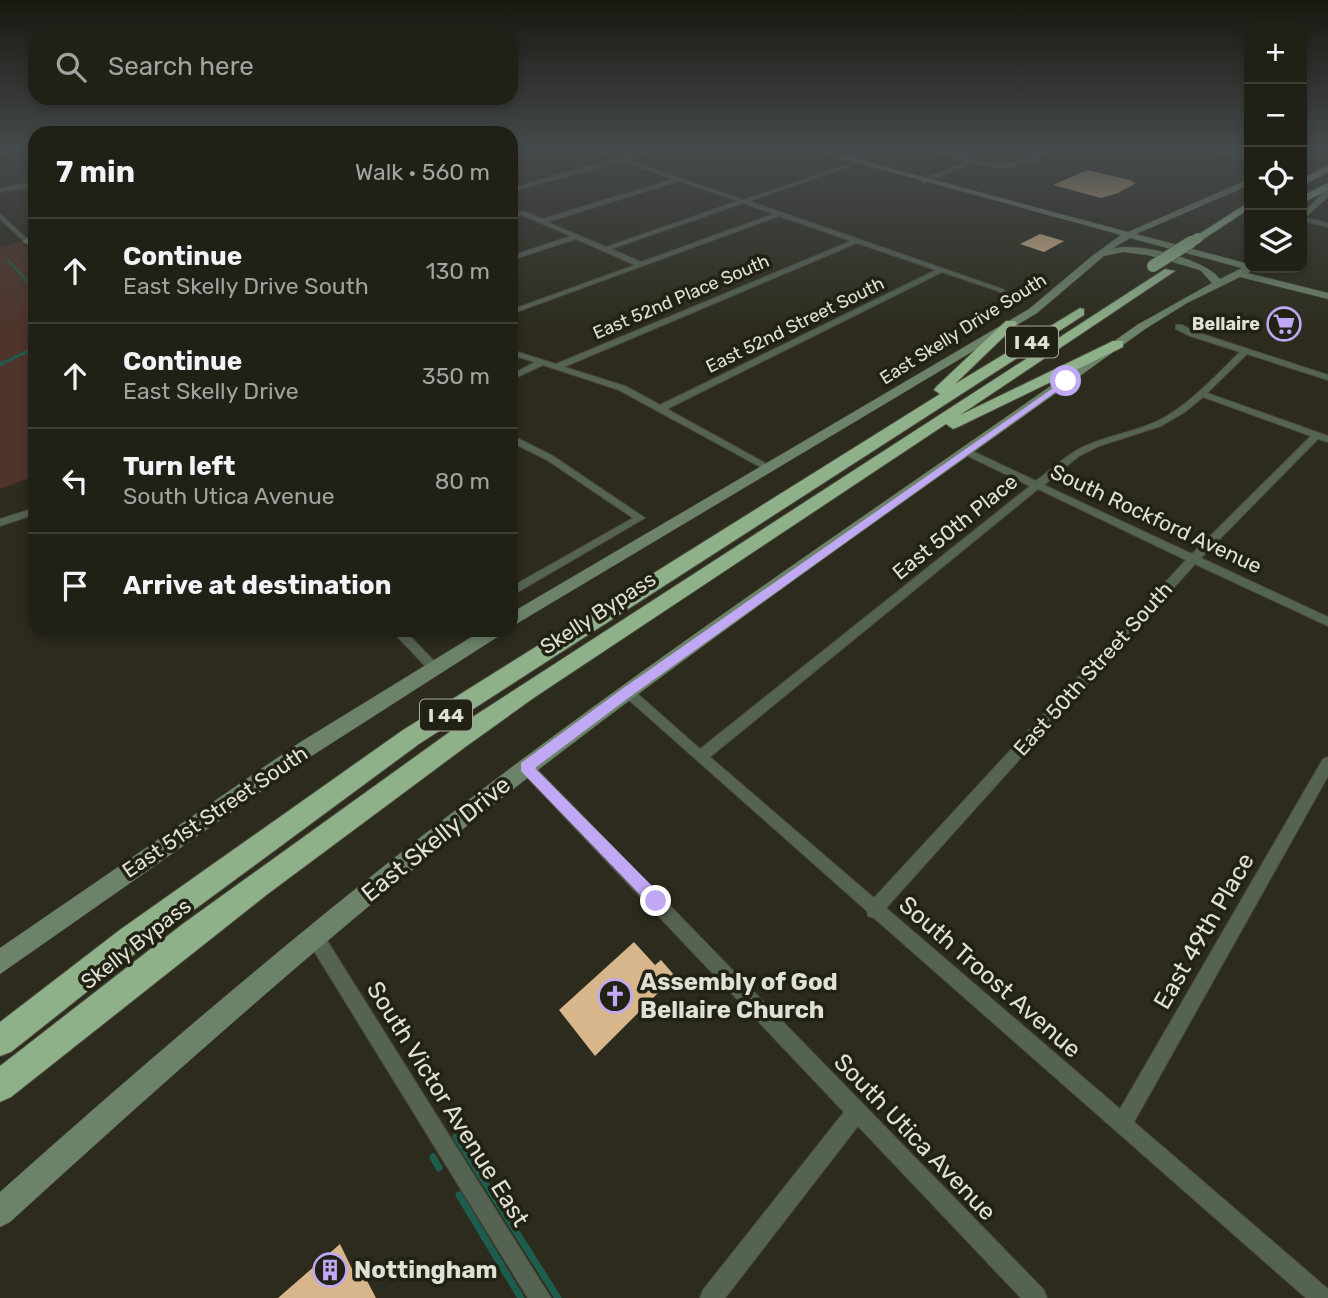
<!DOCTYPE html>
<meta charset="utf-8">
<style>
:root{--surface:#212016;--page:#29281f;--text:#f1f3f6;--muted:#a2a3a1;--line:#3e3e35}
body{margin:0;font-family:Rubik,sans-serif;background:var(--page);color:var(--text)}
.controls{position:absolute;right:21px;top:21px;display:grid;overflow:hidden;border-radius:14px;box-shadow:0 4px 10px #0003}
.controls button{width:63px;height:63px;display:grid;place-items:center;padding:0;border:0;border-bottom:2px solid var(--line);background:var(--surface);color:var(--text);font:35px sans-serif}
.stop{position:absolute;width:21px;height:21px;margin:-16px;border:5px solid #c0a8f4;border-radius:50%;background:#fff}
.stop.end{background:#c0a8f4;border-color:#fff;box-shadow:0 2px 7px #0008}
.list{margin:0;padding:0;list-style:none}
h2{display:flex;justify-content:space-between;align-items:center;height:91px;margin:0;padding:0 28px;font-size:30px}
h2 small{font-size:23px;font-weight:400;color:var(--muted)}
.list li{display:grid;grid-template-columns:46px 1fr auto;gap:21px;align-items:center;box-sizing:border-box;height:105px;padding:0 28px;border-top:2px solid var(--line)}
.list b{display:block;font-size:26px;white-space:nowrap}
.list p{margin:0;font-size:23px;white-space:nowrap;color:var(--muted)}
.list em{font-size:23px;font-style:normal;color:var(--muted)}
.icon{flex:none;width:38px;height:38px;fill:none;stroke:currentColor;stroke-width:2;stroke-linecap:round;stroke-linejoin:round}
.map{position:relative;flex:none;width:1328px;height:1298px;overflow:hidden}
.search{position:absolute;background:var(--surface);box-shadow:0 4px 10px #0003;left:28px;top:28px;width:490px;height:77px;display:flex;align-items:center;gap:18px;box-sizing:border-box;padding:0 24px;border-radius:21px;color:var(--muted);font-size:26px}
.panel{position:absolute;background:var(--surface);box-shadow:0 4px 10px #0003;left:28px;top:126px;width:490px;height:511px;border-radius:21px}
.map>svg:first-child{display:block}
.green{fill:#4e342b}
.lines{fill:none;stroke-linecap:round;stroke-linejoin:round}
.stream-far2{stroke:#1d5d4f;stroke-width:2.5}
.stream-far1{stroke:#1d5d4f;stroke-width:3.5}
.stream{stroke:#1d5d4f;stroke-width:7}
.building{fill:#d8b68b}
.street-casing{stroke:#49483b;stroke-width:2}
.secondary-casing{stroke:#49483b;stroke-width:1}
.highway-casing{stroke:#49483b;stroke-width:2}
.street{fill:#556353;fill-rule:evenodd}
.secondary{fill:#6c8369;fill-rule:evenodd}
.highway{fill:#8eb189;fill-rule:evenodd}
.highway-bridge-far1-casing{stroke:#49483b;stroke-width:10;stroke-linecap:butt}
.highway-bridge-casing{stroke:#49483b;stroke-width:13;stroke-linecap:butt}
.highway-bridge-far1{stroke:#8eb189;stroke-width:10}
.highway-bridge{stroke:#8eb189;stroke-width:12}
.route{fill:#c0a8f4}
.labels{text-anchor:middle;stroke-width:7;stroke-linejoin:round;paint-order:stroke}
.far-street-label{font-size:18px;fill:#e0e0d7;stroke:#222214}
.far-poi-label{font-size:18px;font-weight:bold;fill:#e0e0d7;stroke:#222214;text-anchor:end}
.shield{fill:#222214;stroke:#a7a79c;stroke-width:2}
.shield-label{font-size:19px;font-weight:bold;fill:#e0e0d7}
.street-label{font-size:21px;fill:#e0e0d7;stroke:#222214}
.near-street-label{font-size:24px;fill:#e0e0d7;stroke:#222214}
.near-poi-label{font-size:24px;font-weight:bold;fill:#e0e0d7;stroke:#222214;text-anchor:start}
</style>
<div class="map">
<svg width="1328" height="1298" viewBox="0 0 1328 1298">
<rect width="100%" height="100%" fill="#2c2b1d"/>
<path class="green" d="M 21,242 L 35,257 L 35,476 L 0,489 L 0,247 Z"/>
<g class="lines">
<path class="stream-far2" d="M 8,260 L 35,290
M 0,364 L 35,348"/>
<path class="stream-far1" d="M 0,364 L 3,363"/>
<path class="stream" d="M 456,1137 L 558,1298
M 433,1157 L 439,1168
M 459,1195 L 521,1298"/>
</g>
<path class="building" d="M 1087,170 L 1134,181 L 1131,182 L 1136,183 L 1118,193 L 1101,198 L 1053,185 Z
M 1040,234 L 1064,241 L 1044,252 L 1020,244 Z
M 634,942 L 655,965 L 661,960 L 675,976 L 595,1056 L 559,1010 Z
M 340,1244 L 356,1277 L 362,1271 L 376,1298 L 278,1298 Z"/>
<g class="lines">
<defs>
<path id="street" d="M 17,149 L 28,149 L 0,155 L 0,153 Z
M 589,149 C 601,149 611,158 622,158 C 636,158 648,149 662,149 L 627,160 L 743,200 L 859,161 L 859,163 L 749,201 L 1002,289 L 1013,296 L 1007,297 L 998,291 L 942,272 L 667,409 L 774,468 L 772,470 L 766,470 L 619,390 L 543,365 L 511,380 L 511,375 L 535,362 L 511,355 L 511,350 L 556,364 L 851,241 L 779,216 L 511,314 L 511,310 L 635,265 L 576,239 L 511,260 L 511,256 L 571,236 L 522,215 L 511,218 L 511,214 L 523,211 L 542,219 L 674,179 L 621,161 L 511,192 L 511,188 L 616,159 ZM 679,181 L 738,201 L 606,247 L 547,222 ZM 743,203 L 774,214 L 641,262 L 611,249 ZM 857,243 L 936,270 L 660,405 L 625,386 L 564,367 Z
M 926,149 C 952,149 975,164 1000,164 C 1024,165 1040,149 1058,149 L 1032,162 L 1015,167 L 993,167 L 972,163 L 923,183 L 921,180 L 967,162 Z
M 1199,149 L 1209,149 L 1249,157 L 1249,160 Z
M 35,182 L 35,186 L 0,192 L 0,188 Z
M 0,214 L 35,246 L 35,251 L 0,219 Z
M 1302,217 L 1328,223 L 1328,227 L 1302,221 Z
M 1176,325 L 1182,325 L 1196,332 L 1328,375 L 1328,380 L 1247,354 L 1207,393 L 1328,436 L 1328,442 L 1318,439 L 1201,558 L 1328,617 L 1328,626 L 1195,564 L 886,908 L 1120,1109 L 1323,759 L 1328,757 L 1328,776 L 1134,1122 L 1328,1289 L 1328,1298 L 1306,1298 L 874,918 L 868,916 L 867,911 L 620,692 L 621,688 L 631,688 L 700,749 L 1030,486 L 964,454 L 964,450 L 970,450 L 1036,481 C 1052,469 1067,454 1085,446 C 1112,434 1142,431 1167,416 C 1195,399 1216,375 1240,352 L 1190,336 L 1176,329 ZM 1203,397 L 1311,436 L 1192,554 L 1044,485 L 1079,456 L 1099,446 L 1161,426 L 1185,412 ZM 1038,489 L 1186,560 L 874,898 L 710,757 Z
M 511,435 L 553,456 L 645,518 L 511,596 L 511,587 L 633,518 L 547,460 L 511,442 Z
M 35,508 L 35,514 L 0,526 L 0,519 Z
M 391,630 L 404,630 L 438,665 L 440,668 L 438,671 L 430,671 Z
M 526,761 L 531,763 L 1044,1290 L 1047,1298 L 1021,1298 L 858,1126 L 725,1298 L 700,1298 L 703,1290 L 844,1112 L 521,771 L 519,767 L 521,763 Z
M 315,929 L 321,931 L 551,1298 L 528,1298 L 309,943 L 307,937 L 309,931 Z"/>
<path id="secondary" d="M 807,149 L 819,149 L 1128,232 L 1249,179 L 1249,184 L 1238,190 L 1136,234 L 1249,264 L 1249,268 L 1255,268 L 1248,273 L 1328,293 L 1328,299 L 1240,277 L 1187,303 L 1145,329 C 941,477 733,619 534,773 C 352,914 180,1067 10,1222 L 0,1227 L 0,1192 C 168,1042 340,896 520,761 C 722,610 932,471 1137,325 L 1212,283 L 1200,270 L 1148,255 L 1123,252 L 1104,256 L 1037,313 L 511,627 L 511,613 L 1029,309 L 1092,256 L 1121,235 ZM 1130,238 L 1242,268 L 1220,279 C 1205,259 1136,241 1112,249 Z
M 1312,149 L 1311,150 L 1302,154 L 1302,150 Z
M 1325,190 L 1328,190 L 1328,197 L 1302,221 L 1302,214 Z
M 35,236 L 35,242 L 26,244 L 22,241 Z
M 483,630 L 505,630 L 502,634 L 313,755 L 0,974 L 0,948 L 299,743 Z"/>
<path id="highway" d="M 1328,165 L 1328,172 L 1302,186 L 1302,179 Z
M 1328,183 L 1328,190 L 1302,203 L 1302,196 Z
M 1249,202 L 1249,209 L 1202,240 L 1193,238 Z
M 1165,269 L 1175,271 L 960,415 L 1113,341 L 1123,341 L 1123,347 L 958,427 L 953,429 L 946,424 L 535,697 L 468,745 L 269,893 L 11,1097 L 0,1102 L 0,1066 L 184,923 L 451,731 Z
M 1080,308 L 1084,309 L 1084,315 L 419,744 L 141,949 L 11,1052 L 0,1056 L 0,1022 L 121,929 L 403,730 L 940,394 L 934,390 L 936,387 L 1006,321 L 1016,321 L 1017,324 L 955,384 Z"/>
</defs>
<use href="#street" class="street-casing"/>
<use href="#secondary" class="secondary-casing"/>
<use href="#highway" class="highway-casing"/>
<use href="#street" class="street"/>
<use href="#secondary" class="secondary"/>
<use href="#highway" class="highway"/>
<defs>
<path id="highway-bridge-far1" d="M 1188,244 L 1198,238"/>
<path id="highway-bridge" d="M 1153,266 L 1191,242"/>
</defs>
<use href="#highway-bridge-far1" class="highway-bridge-far1-casing"/>
<use href="#highway-bridge" class="highway-bridge-casing"/>
<use href="#highway-bridge-far1" class="highway-bridge-far1"/>
<use href="#highway-bridge" class="highway-bridge"/>
</g>
<linearGradient id="sky" x2="0" y2="1"><stop stop-color="#181810"/><stop offset="0.45" stop-color="#454a4c"/><stop offset="1" stop-color="#454a4c" stop-opacity="0"/></linearGradient>
<rect width="1328" height="331" fill="url(#sky)"/>
<path class="route" d="M 1066,379 L 1068,383 L 631,696 L 535,768 L 662,896 L 664,901 L 662,906 L 656,908 L 651,906 L 521,771 L 521,763 L 622,689 Z"/>
<defs>
<symbol id="supermarket-ring" viewBox="-11 -11 22 22"><circle r="9.5" fill="#222214" stroke="#c0a8f4" stroke-width="1.5"/><path d="M-6-5.5h2.5l.6 2H6L4.5 2H-2.5L-4.4-4H-6ZM-1.5 3.2a1.3 1.3 0 1 0 .1 0ZM3 3.2a1.3 1.3 0 1 0 .1 0Z" fill="#c0a8f4"/></symbol>
<symbol id="church-ring" viewBox="-11 -11 22 22"><circle r="9.5" fill="#222214" stroke="#c0a8f4" stroke-width="1.5"/><path d="M-1.2-6h2.4v3.5h3.3v2.4h-3.3V6h-2.4V-.1h-3.3v-2.4h3.3Z" fill="#c0a8f4"/></symbol>
<symbol id="building-ring" viewBox="-11 -11 22 22"><circle r="9.5" fill="#222214" stroke="#c0a8f4" stroke-width="1.5"/><path d="M-4-6H4V6H1V3H-1V6H-4ZM-2.5-4.3h1.7v1.8h-1.7ZM.8-4.3h1.7v1.8H.8ZM-2.5-1h1.7V.8h-1.7ZM.8-1h1.7V.8H.8Z" fill="#c0a8f4"/></symbol>
</defs>
<g fill-rule="evenodd">
<use href="#supermarket-ring" x="1265" y="305" width="38" height="38"/>
<use href="#church-ring" x="596" y="977" width="38" height="38"/>
<use href="#building-ring" x="311" y="1251" width="38" height="38"/>
</g>
<g class="labels">
<g class="far-street-label">
<text transform="translate(681 297) rotate(-23)" y="6">East 52nd Place South</text>
<text transform="translate(795 325) rotate(-26)" y="6">East 52nd Street South</text>
<text transform="translate(963 329) rotate(-32)" y="6">East Skelly Drive South</text>
</g>
<g class="far-poi-label">
<text x="1260" y="330">Bellaire</text>
</g>
<g class="shield">
<rect x="1006" y="326.5" width="52" height="31" rx="5"/>
<rect x="420" y="699.5" width="52" height="31" rx="5"/>
</g>
<g class="shield-label">
<text x="1032" y="349">I 44</text>
<text x="446" y="722">I 44</text>
</g>
<g class="street-label">
<text transform="translate(1156 519) rotate(25)" y="7">South Rockford Avenue</text>
<text transform="translate(955 527) rotate(-39)" y="7">East 50th Place</text>
<text transform="translate(598 613) rotate(-33)" y="7">Skelly Bypass</text>
<text transform="translate(1093 669) rotate(-48)" y="7">East 50th Street South</text>
<text transform="translate(215 812) rotate(-34)" y="7">East 51st Street South</text>
<text transform="translate(136 944) rotate(-38)" y="7">Skelly Bypass</text>
</g>
<g class="near-street-label">
<text transform="translate(436 839) rotate(-39)" y="8">East Skelly Drive</text>
<text transform="translate(1204 931) rotate(-60)" y="8">East 49th Place</text>
<text transform="translate(990 977) rotate(41)" y="8">South Troost Avenue</text>
<text transform="translate(448 1104) rotate(58)" y="8">South Victor Avenue East</text>
<text transform="translate(915 1137) rotate(46)" y="8">South Utica Avenue</text>
</g>
<g class="near-poi-label">
<text x="640" y="990">Assembly of God<tspan x="640" dy="28">Bellaire Church</tspan></text>
<text x="354" y="1278">Nottingham</text>
</g>
</g>
</svg>
<div class="controls">
<button>+</button>
<button>−</button>
<button><svg class="icon" aria-label="locate" viewBox="0 0 24 24"><circle cx="12" cy="12" r="6"/><path d="M12 2v4M12 18v4M2 12h4M18 12h4"/></svg></button>
<button><svg class="icon" aria-label="layers" viewBox="0 0 24 24"><path d="M12 4l9 5-9 5-9-5zM3 14l9 5 9-5"/></svg></button>
</div>
<div class="stop" style="left:1066px;top:381px"></div>
<div class="stop end" style="left:656px;top:901px"></div>
<div class="search"><svg class="icon" aria-label="search" viewBox="0 0 24 24"><circle cx="10" cy="10" r="6"/><path d="M15 15l6 6"/></svg>Search here</div>
<section class="panel">
<h2>7 min<small>Walk · 560 m</small></h2>
<ul class="list">
<li><svg class="icon" aria-label="ahead" viewBox="0 0 24 24"><path d="M12 20V5M6 11l6-6 6 6"/></svg><div><b>Continue</b><p>East Skelly Drive South</p></div><em>130 m</em></li>
<li><svg class="icon" aria-label="ahead" viewBox="0 0 24 24"><path d="M12 20V5M6 11l6-6 6 6"/></svg><div><b>Continue</b><p>East Skelly Drive</p></div><em>350 m</em></li>
<li><svg class="icon" aria-label="left" viewBox="0 0 24 24"><path d="M17 20v-9H6M10 6l-5 5 5 5"/></svg><div><b>Turn left</b><p>South Utica Avenue</p></div><em>80 m</em></li>
<li><svg class="icon" aria-label="arrive" viewBox="0 0 24 24"><path d="M6 21V4h12l-3 4 3 4H6"/></svg><div><b>Arrive at destination</b></div></li>
</ul>
</section>
</div>
